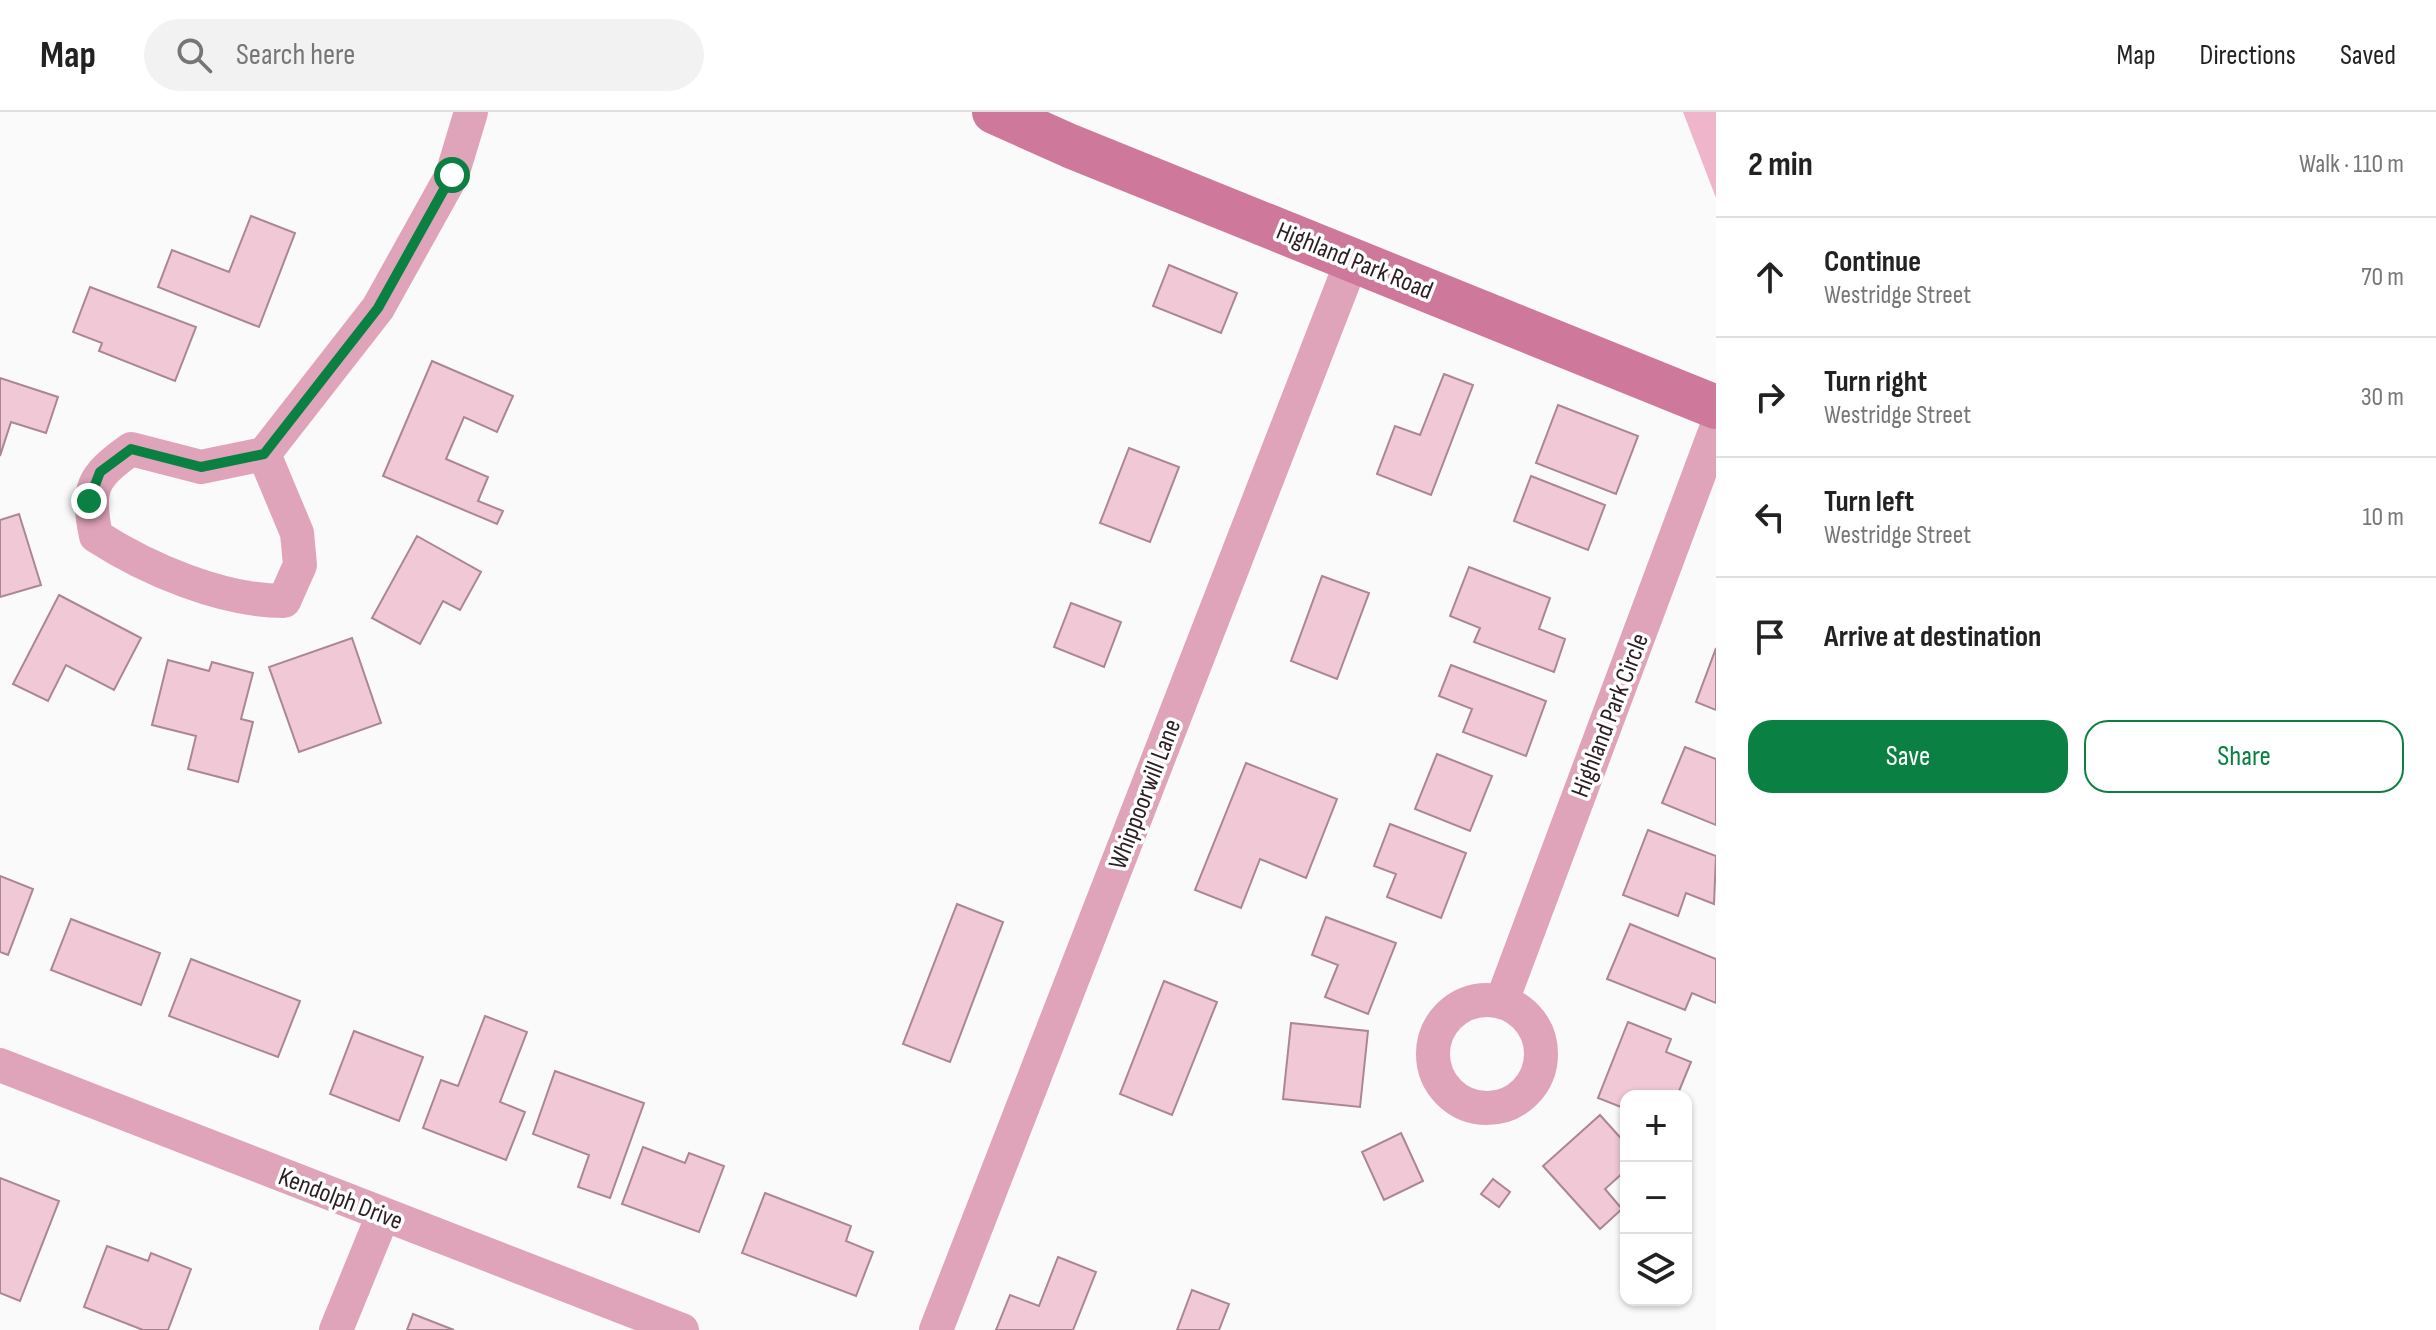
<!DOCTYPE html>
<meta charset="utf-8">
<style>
:root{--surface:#fff;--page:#f2f2f2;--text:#222;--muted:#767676;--line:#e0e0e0;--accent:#0b8043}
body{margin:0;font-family:"Sofia Sans Condensed",sans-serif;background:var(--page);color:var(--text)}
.controls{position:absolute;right:24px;bottom:24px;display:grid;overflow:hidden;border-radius:16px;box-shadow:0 2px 6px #0004}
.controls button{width:72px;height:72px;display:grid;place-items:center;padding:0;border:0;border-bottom:2px solid var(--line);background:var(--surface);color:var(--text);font:40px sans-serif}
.stop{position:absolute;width:24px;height:24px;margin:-18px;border:6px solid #0b8043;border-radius:50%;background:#fff}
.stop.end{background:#0b8043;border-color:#fff;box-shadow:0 2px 8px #0008}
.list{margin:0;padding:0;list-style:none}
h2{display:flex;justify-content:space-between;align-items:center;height:104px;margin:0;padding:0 32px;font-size:34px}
h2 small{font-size:26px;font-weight:400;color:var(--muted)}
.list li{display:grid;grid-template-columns:52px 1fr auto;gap:24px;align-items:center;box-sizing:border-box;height:120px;padding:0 32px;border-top:2px solid var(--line)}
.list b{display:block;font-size:30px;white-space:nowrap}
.list p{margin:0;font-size:26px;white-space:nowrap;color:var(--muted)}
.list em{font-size:26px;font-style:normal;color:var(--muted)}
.actions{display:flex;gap:16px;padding:24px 32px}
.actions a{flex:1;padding:18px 0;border:2px solid var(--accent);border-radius:24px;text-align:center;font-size:28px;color:var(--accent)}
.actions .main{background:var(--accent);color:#fff}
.icon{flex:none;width:44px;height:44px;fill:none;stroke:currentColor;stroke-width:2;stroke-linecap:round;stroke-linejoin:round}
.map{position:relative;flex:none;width:1716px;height:1218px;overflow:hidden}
header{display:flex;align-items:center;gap:48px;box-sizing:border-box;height:112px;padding:0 40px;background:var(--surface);border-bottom:2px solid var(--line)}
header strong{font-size:38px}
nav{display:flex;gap:44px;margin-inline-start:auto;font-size:28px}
.search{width:560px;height:72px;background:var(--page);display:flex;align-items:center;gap:20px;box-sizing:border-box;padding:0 28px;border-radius:44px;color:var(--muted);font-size:30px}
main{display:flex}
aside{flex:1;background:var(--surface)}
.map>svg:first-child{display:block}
.green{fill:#efb5ca}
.building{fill:#f0c8d6;stroke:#ab8693;stroke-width:2}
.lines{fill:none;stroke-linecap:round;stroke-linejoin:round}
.street{stroke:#dfa4ba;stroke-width:34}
.secondary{stroke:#ce799b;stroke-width:44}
.route{stroke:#0b8043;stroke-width:10}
.labels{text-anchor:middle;stroke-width:7;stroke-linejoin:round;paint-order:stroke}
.street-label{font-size:26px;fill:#2c1d22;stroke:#fff}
</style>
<header>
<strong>Map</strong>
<div class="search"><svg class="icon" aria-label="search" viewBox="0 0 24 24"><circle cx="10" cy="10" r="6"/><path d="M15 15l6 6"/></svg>Search here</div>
<nav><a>Map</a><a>Directions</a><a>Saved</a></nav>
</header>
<main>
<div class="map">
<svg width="1716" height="1218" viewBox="0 0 1716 1218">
<rect width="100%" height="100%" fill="#fafafa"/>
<path class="green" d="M 1683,0 L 1716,0 L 1716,86 Z"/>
<path class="building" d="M 251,104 L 295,121 L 259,215 L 158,175 L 172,138 L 229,160 Z
M 1169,153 L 1237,181 L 1221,221 L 1153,194 Z
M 90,175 L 196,215 L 175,269 L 99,239 L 102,231 L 73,220 Z
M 432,249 L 513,284 L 497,320 L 464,305 L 446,347 L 488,365 L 478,389 L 503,399 L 497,412 L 383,364 Z
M 1444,262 L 1473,273 L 1431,383 L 1377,362 L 1395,314 L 1420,323 Z
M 0,266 L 58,285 L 46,321 L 11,310 L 0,344 Z
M 1558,293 L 1638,324 L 1616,382 L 1536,351 Z
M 1129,336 L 1179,355 L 1150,430 L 1100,411 Z
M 1531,364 L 1605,393 L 1588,438 L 1514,409 Z
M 19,402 L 41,473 L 0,485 L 0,408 Z
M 417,424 L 481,460 L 460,498 L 443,489 L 420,532 L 372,506 Z
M 1469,455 L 1550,486 L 1539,517 L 1565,527 L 1554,560 L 1474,530 L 1480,516 L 1450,504 Z
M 1322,464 L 1369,481 L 1337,567 L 1291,549 Z
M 59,483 L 141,526 L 114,578 L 66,553 L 48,589 L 13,572 Z
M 1071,491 L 1121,510 L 1104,555 L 1054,535 Z
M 352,526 L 381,611 L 299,640 L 269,555 Z
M 1716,536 L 1716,598 L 1696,590 Z
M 168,548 L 209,559 L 212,550 L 253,561 L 241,607 L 253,610 L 238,670 L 188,657 L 196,624 L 152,613 Z
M 1451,553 L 1546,589 L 1526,644 L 1463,620 L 1472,597 L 1439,584 Z
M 1685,635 L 1716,647 L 1716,713 L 1662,691 Z
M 1437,642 L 1492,664 L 1470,719 L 1415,697 Z
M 1246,651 L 1337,687 L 1306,766 L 1260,747 L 1241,796 L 1195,778 Z
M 1390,712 L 1466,741 L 1441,806 L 1387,785 L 1396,762 L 1374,754 Z
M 1648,718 L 1716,744 L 1714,792 L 1686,781 L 1678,804 L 1623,783 Z
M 0,764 L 33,777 L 8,843 L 0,840 Z
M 957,792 L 1003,810 L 950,950 L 903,932 Z
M 1326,805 L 1396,831 L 1368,902 L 1325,885 L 1338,853 L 1312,843 Z
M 71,807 L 160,841 L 141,893 L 51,858 Z
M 1630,812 L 1716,847 L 1716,891 L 1692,881 L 1685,898 L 1607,867 Z
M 191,847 L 300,889 L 278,945 L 169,904 Z
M 1164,869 L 1217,890 L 1172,1003 L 1120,982 Z
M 485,904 L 527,920 L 500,990 L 525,1000 L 506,1048 L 423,1016 L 441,968 L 458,974 Z
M 1628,910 L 1671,927 L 1666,940 L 1691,950 L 1677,984 L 1626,984 L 1626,997 L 1598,986 Z
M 1291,911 L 1368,919 L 1360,995 L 1283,987 Z
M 354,919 L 423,945 L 399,1009 L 330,982 Z
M 555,959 L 644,991 L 610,1086 L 578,1075 L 589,1043 L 533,1022 Z
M 1600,1003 L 1626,1032 L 1626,1058 L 1605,1077 L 1622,1097 L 1600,1117 L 1543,1054 Z
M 1401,1021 L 1423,1069 L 1384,1088 L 1362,1040 Z
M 643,1035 L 685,1051 L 689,1041 L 724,1054 L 699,1120 L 622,1092 Z
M 0,1066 L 59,1089 L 20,1189 L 0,1181 Z
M 1493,1067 L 1510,1080 L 1499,1095 L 1481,1082 Z
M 765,1081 L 851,1114 L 846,1129 L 873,1140 L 856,1184 L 742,1141 Z
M 107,1134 L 148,1149 L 151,1141 L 191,1157 L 168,1218 L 143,1218 L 84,1195 Z
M 1058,1145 L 1096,1160 L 1073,1218 L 996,1218 L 1010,1183 L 1039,1194 Z
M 1192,1178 L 1229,1192 L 1219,1218 L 1177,1218 Z
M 413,1202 L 454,1218 L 407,1218 Z"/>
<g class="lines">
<path class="street" d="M 264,342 L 297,421 L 300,453 L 284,489 C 222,489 147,457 96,424 C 86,376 92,365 131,337 L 201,355 L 264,342 L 378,196 L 452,63 L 471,0
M1433 942a54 54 0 1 1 108 0a54 54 0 1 1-108 0Z
M 1502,889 L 1716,317
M 0,953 L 682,1218
M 336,1218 L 383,1103
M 936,1218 L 1353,146"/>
<path class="secondary" d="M 994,0 L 1070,34 L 1716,295"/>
</g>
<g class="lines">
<path class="route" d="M 89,389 L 100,360 L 131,337 L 201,355 L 264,342 L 378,196 L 452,63"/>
</g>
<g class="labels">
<g class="street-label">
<text transform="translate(1355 148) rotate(22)" y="9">Highland Park Road</text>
<text transform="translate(1609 603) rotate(-69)" y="9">Highland Park Circle</text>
<text transform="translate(1144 682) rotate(-69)" y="9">Whippoorwill Lane</text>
<text transform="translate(341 1086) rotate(21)" y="9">Kendolph Drive</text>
</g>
</g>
</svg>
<div class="controls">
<button>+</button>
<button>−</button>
<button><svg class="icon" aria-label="layers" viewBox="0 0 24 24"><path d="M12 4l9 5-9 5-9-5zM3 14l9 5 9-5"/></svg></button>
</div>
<div class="stop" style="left:452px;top:63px"></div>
<div class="stop end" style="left:89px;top:389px"></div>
</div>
<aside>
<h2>2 min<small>Walk · 110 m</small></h2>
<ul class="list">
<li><svg class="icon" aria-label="ahead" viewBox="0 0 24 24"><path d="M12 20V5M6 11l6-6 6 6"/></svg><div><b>Continue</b><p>Westridge Street</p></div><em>70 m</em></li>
<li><svg class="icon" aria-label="right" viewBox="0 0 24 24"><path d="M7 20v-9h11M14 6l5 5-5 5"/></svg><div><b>Turn right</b><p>Westridge Street</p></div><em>30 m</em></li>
<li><svg class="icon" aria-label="left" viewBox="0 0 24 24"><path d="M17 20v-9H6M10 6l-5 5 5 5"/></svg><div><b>Turn left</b><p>Westridge Street</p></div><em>10 m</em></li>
<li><svg class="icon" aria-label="arrive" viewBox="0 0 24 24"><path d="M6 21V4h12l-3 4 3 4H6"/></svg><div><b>Arrive at destination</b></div></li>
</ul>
<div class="actions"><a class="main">Save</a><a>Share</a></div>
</aside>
</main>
